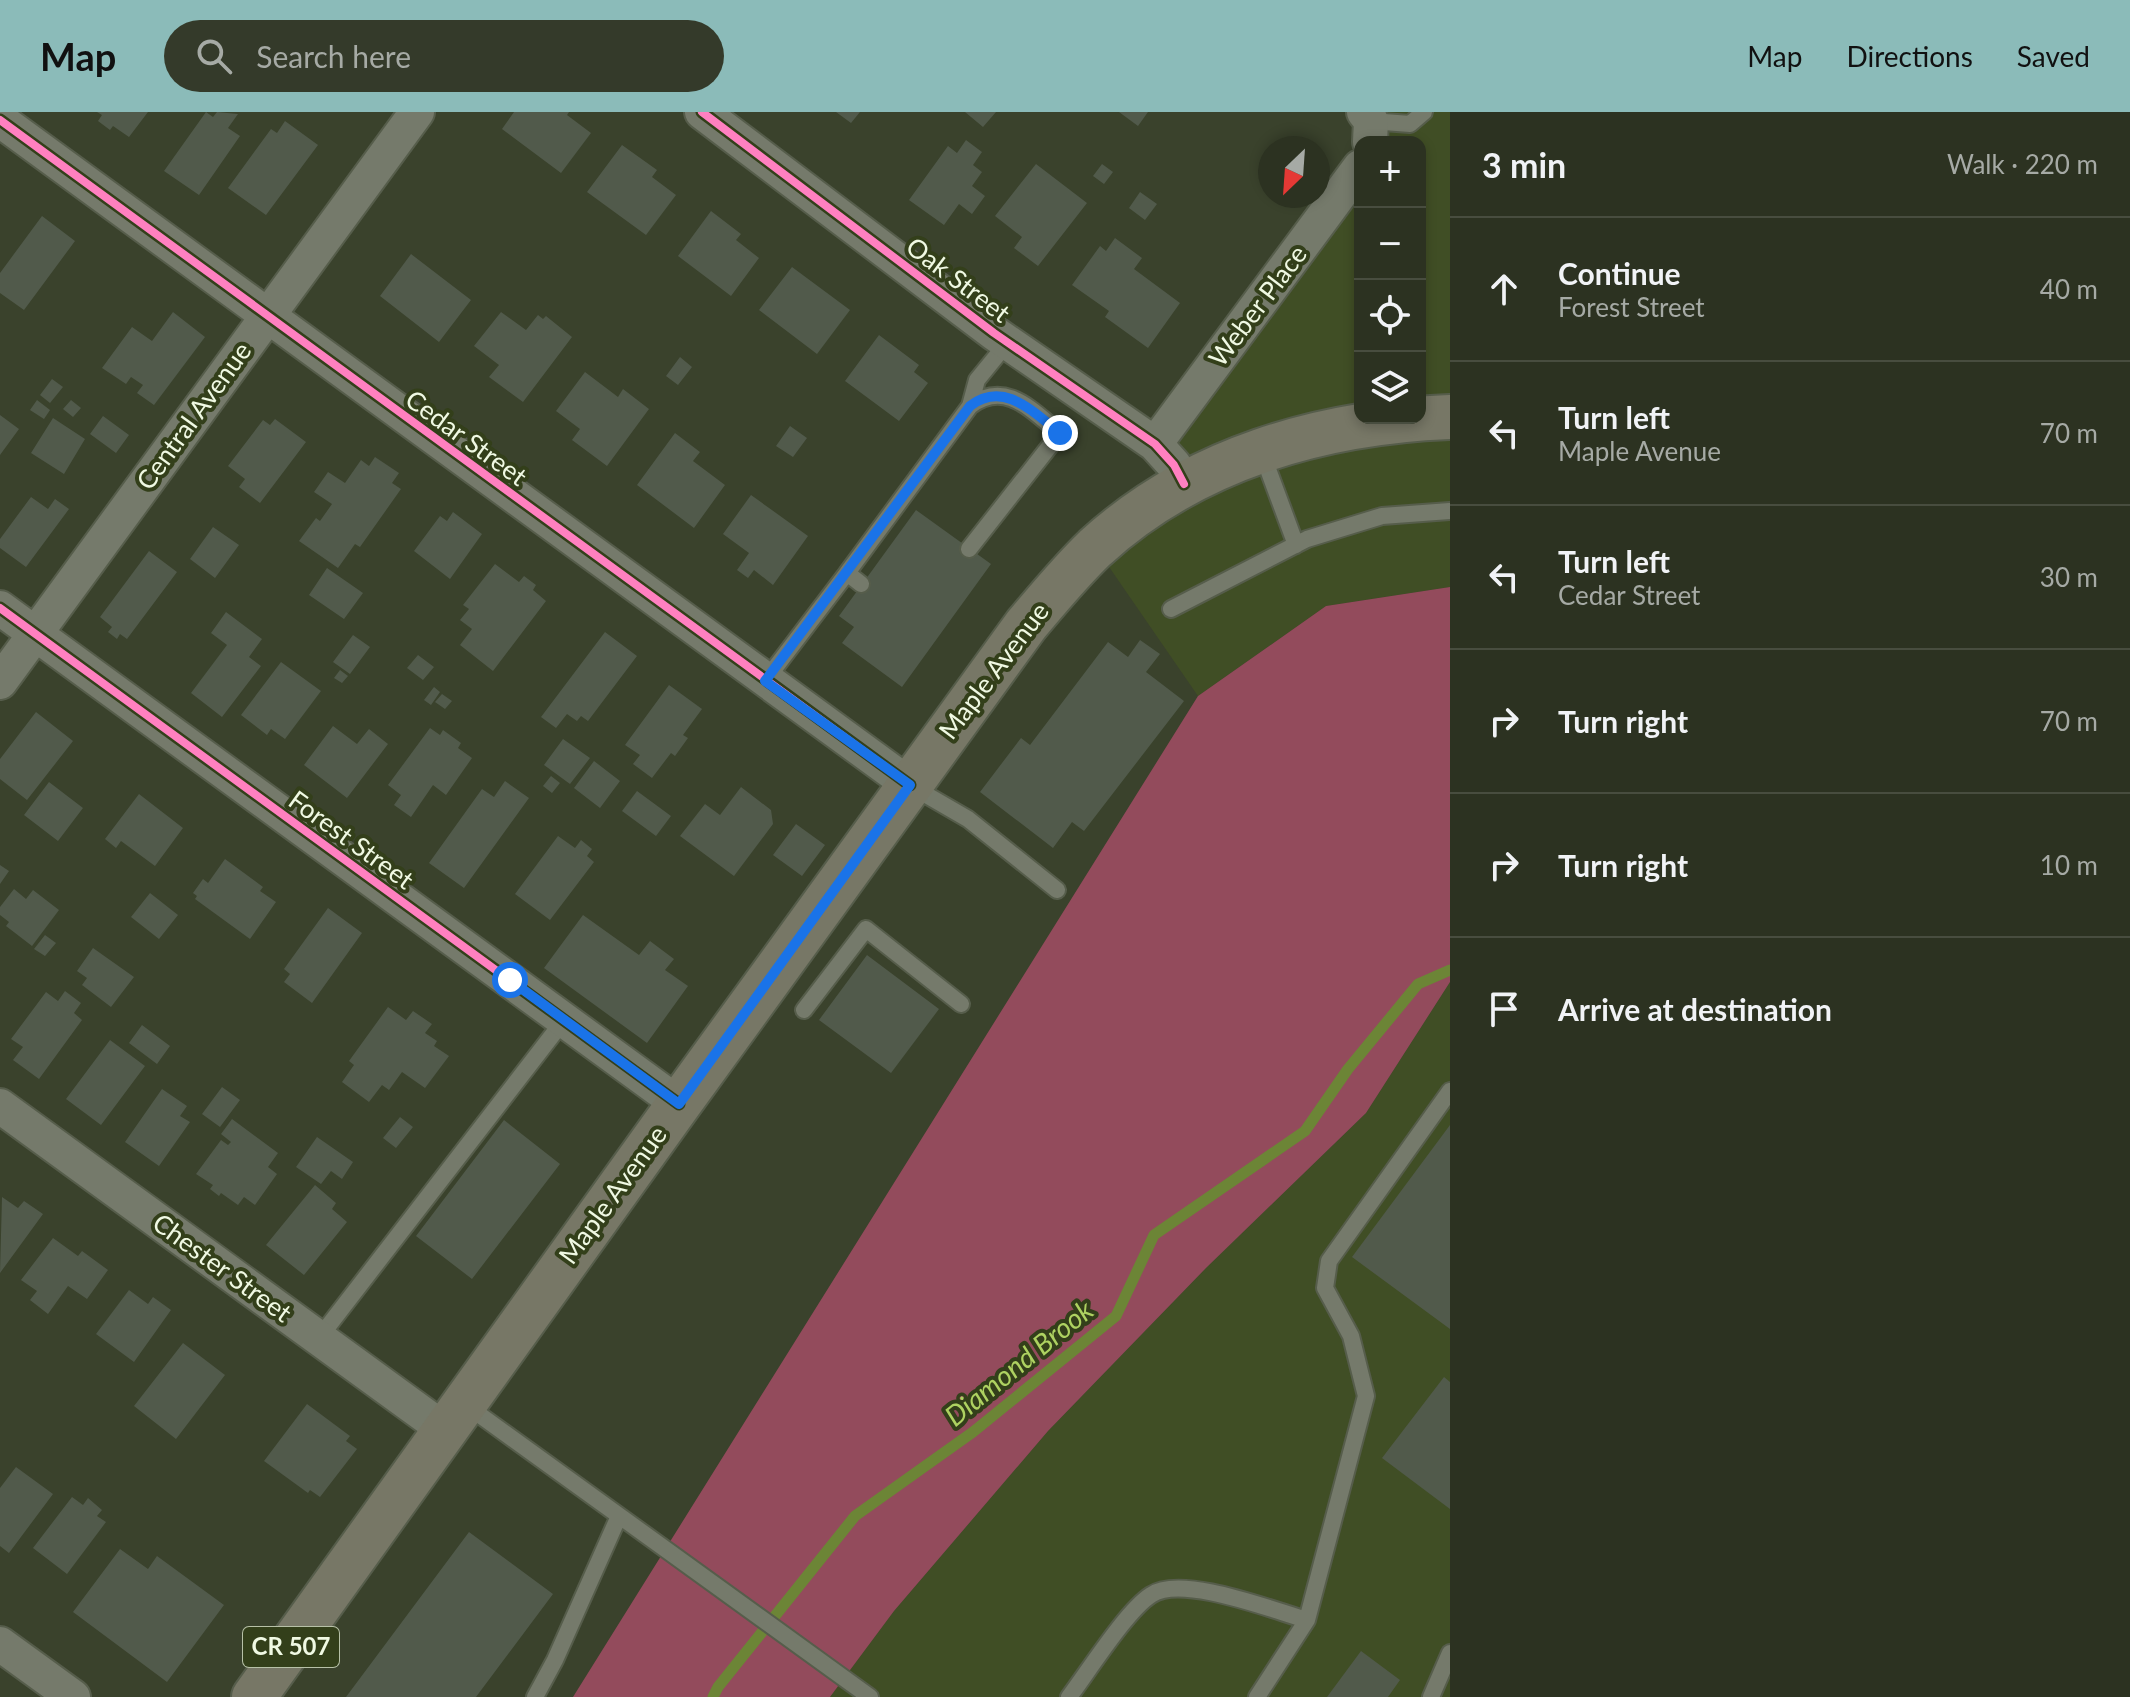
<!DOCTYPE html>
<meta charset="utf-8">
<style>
:root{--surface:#2c3221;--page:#343a2a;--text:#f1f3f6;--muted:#a6aaa5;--line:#484d3f;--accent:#8bbbb9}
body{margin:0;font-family:Lato,sans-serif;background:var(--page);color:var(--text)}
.controls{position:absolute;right:24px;top:24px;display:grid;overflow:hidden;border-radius:16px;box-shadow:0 4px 12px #0003}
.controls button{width:72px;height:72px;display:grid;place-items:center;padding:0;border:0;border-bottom:2px solid var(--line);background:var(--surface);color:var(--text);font:40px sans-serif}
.compass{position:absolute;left:1258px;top:24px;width:72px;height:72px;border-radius:50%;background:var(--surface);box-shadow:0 4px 12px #0003;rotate:205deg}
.stop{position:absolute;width:24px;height:24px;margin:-18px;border:6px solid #1a73e8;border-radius:50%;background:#fff}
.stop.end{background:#1a73e8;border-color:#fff;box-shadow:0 2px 8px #0008}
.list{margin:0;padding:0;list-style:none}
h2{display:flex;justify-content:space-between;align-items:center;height:104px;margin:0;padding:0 32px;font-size:34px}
h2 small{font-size:26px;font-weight:400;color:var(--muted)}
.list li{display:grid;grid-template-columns:52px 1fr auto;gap:24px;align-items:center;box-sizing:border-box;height:144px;padding:0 32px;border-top:2px solid var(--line)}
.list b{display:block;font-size:30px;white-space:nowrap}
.list p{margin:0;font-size:26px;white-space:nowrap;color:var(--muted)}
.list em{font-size:26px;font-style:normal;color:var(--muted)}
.icon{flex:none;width:44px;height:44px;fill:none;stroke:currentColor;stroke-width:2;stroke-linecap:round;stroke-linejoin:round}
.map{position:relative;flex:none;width:1450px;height:1585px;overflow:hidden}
header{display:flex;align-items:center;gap:48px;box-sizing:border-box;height:112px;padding:0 40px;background:var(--accent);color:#111}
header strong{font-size:38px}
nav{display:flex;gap:44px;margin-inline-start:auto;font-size:28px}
.search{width:560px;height:72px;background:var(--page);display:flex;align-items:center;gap:20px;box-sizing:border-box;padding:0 28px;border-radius:44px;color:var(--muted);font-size:30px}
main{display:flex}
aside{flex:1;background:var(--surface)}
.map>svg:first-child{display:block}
.built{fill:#404e25}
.green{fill:#934b5c}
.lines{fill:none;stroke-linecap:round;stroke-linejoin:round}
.stream{stroke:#6c8536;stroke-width:11}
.building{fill:#515a4b}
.service-casing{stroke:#565d4b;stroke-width:20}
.minor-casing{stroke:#565d4b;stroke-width:38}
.primary-casing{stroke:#565d4b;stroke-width:48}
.service{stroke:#757a6b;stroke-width:16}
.minor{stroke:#757a6b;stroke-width:34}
.primary{stroke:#776;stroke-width:44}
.cycleway-casing{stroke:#333f1a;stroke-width:13}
.cycleway{stroke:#ff80c0;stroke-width:8}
.route{stroke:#1a73e8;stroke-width:10}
.labels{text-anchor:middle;stroke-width:8;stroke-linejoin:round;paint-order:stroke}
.shield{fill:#333f1a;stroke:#b7c1a7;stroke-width:2}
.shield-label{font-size:24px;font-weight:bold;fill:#f0f9e3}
.street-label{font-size:26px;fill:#f0f9e3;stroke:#333f1a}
.water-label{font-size:28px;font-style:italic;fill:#aed261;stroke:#333f1a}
</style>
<header>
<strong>Map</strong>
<div class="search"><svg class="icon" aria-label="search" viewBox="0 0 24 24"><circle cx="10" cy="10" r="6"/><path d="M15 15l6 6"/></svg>Search here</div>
<nav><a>Map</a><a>Directions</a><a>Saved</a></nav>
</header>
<main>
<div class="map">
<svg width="1450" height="1585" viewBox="0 0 1450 1585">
<rect width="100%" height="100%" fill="#3a422c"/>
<path class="built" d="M 1377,0 L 1450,0 L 1450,475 L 1326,494 L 1198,584 L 1096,436 L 1175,378 L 1155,332 L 1360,55 L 1360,306 L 1420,306 L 1420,30 L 1370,30 Z
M 1450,870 L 1450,1585 L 830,1585 L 894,1499 L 1048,1319 L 1206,1156 L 1366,1001 Z"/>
<path class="green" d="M 1450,475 L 1450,870 L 1366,1001 L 1206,1156 L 1048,1319 L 894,1499 L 830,1585 L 573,1585 L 1198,584 L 1326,494 Z"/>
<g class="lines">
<path class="stream" d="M 713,1585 L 718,1575 L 855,1404 L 973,1320 L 1116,1204 L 1154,1123 L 1305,1019 L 1348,957 L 1418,872 L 1450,858"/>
</g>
<path class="building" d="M 97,0 L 148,0 L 129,25 L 113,14 L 110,18 L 98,9 L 102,3 Z
M 206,0 L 213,5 L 217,0 L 238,2 L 228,16 L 240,24 L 199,83 L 164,59 Z
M 514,0 L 569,0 L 567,3 L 591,21 L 561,61 L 502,17 Z
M 836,0 L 860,0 L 851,11 Z
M 965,0 L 996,0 L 983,15 Z
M 1119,0 L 1148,0 L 1138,14 Z
M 285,9 L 318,33 L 266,103 L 228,76 L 271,17 L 277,21 Z
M 966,28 L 982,40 L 973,53 L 982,60 L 972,74 L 985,84 L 972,102 L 959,92 L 944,113 L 909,88 L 948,34 L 957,41 Z
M 622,33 L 657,58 L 652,65 L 676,83 L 646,123 L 587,80 Z
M 1036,52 L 1087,91 L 1038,154 L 1014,136 L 1022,125 L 995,104 Z
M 1102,52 L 1113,60 L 1104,72 L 1093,64 Z
M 1140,80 L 1157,92 L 1145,108 L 1129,96 Z
M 711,99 L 741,122 L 736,128 L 759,146 L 731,184 L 678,144 Z
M 42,104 L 75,129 L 24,198 L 0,181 L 0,161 Z
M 1115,126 L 1142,146 L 1134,157 L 1180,191 L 1148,236 L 1105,205 L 1109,199 L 1072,173 L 1100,134 L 1106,139 Z
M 411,142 L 471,188 L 439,230 L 380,184 Z
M 792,155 L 850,198 L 817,242 L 759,198 Z
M 173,200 L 205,225 L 154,293 L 137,281 L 143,273 L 131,265 L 126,272 L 102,256 L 132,215 L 152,229 Z
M 501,200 L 526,218 L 538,203 L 543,207 L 546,204 L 572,225 L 523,290 L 489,265 L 499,253 L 474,234 Z
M 879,223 L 919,253 L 914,260 L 928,271 L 899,309 L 845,269 Z
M 680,245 L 692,255 L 678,273 L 666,264 Z
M 585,260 L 618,285 L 623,277 L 649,297 L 607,354 L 572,328 L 580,317 L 556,299 Z
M 52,267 L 63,275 L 50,291 L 40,283 Z
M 37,288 L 50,298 L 44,307 L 30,298 Z
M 71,288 L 81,296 L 73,305 L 63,297 Z
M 0,303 L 19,317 L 0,343 Z
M 103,304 L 129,323 L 116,341 L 90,322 Z
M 53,306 L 85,327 L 64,362 L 31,341 Z
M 275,307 L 306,330 L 260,391 L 239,375 L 245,367 L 228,354 L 263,308 L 270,313 Z
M 790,314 L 807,326 L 793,345 L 776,334 Z
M 675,321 L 700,340 L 693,349 L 725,373 L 694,416 L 637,373 Z
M 375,345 L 399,361 L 392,371 L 401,377 L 360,435 L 355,432 L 338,456 L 299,429 L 316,406 L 320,409 L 332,392 L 314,380 L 328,360 L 345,371 L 361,348 L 369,354 Z
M 751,383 L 808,424 L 773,473 L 754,458 L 748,466 L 737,458 L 749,441 L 723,422 Z
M 31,385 L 48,397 L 55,387 L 69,397 L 26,455 L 0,436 L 0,427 Z
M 916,398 L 991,452 L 902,575 L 842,531 L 854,515 L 839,504 Z
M 453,400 L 482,422 L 450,467 L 414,439 L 440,404 L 447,409 Z
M 213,415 L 239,433 L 215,466 L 190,447 Z
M 149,439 L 177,460 L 127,527 L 120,522 L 117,527 L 108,520 L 112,515 L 100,505 Z
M 495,452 L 519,470 L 524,464 L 536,473 L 533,478 L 546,489 L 493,559 L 460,533 L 472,517 L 460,508 L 469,497 L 463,493 Z
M 327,456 L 363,481 L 344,507 L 309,483 Z
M 226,500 L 262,527 L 249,545 L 261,554 L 222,605 L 191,581 L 227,533 L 211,521 Z
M 605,520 L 637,544 L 588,609 L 581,604 L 577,609 L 567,602 L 556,616 L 541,605 Z
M 353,523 L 370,535 L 350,562 L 333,550 Z
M 1140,528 L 1160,542 L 1146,560 L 1184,589 L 1084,719 L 1072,710 L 1053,736 L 980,680 L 1021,626 L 1030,633 L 1108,530 L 1128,545 Z
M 418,543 L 434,555 L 423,568 L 407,556 Z
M 281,550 L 321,579 L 285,627 L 271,617 L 267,623 L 241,603 Z
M 340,558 L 348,564 L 342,571 L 334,566 Z
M 669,573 L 702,597 L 683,623 L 688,626 L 675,644 L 671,641 L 652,666 L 633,652 L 640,643 L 625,633 Z
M 434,575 L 440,580 L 431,593 L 424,588 Z
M 442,582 L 452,589 L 445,597 L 435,590 Z
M 36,600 L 73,629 L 27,688 L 0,667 L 0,647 Z
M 333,614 L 357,632 L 369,617 L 388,632 L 347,686 L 304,653 Z
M 430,616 L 440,623 L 443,618 L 461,631 L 458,636 L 472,646 L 446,683 L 433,673 L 411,705 L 394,693 L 401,683 L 388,673 Z
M 563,627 L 590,646 L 570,672 L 544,653 Z
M 594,649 L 620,669 L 600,696 L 574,676 Z
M 551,664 L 560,671 L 552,681 L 543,674 Z
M 505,669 L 529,686 L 464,776 L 429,751 L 482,677 L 494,685 Z
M 49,670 L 83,696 L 58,729 L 24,703 Z
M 741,675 L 771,698 L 773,712 L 734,764 L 680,724 L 705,692 L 720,703 Z
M 637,679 L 671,704 L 656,724 L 622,699 Z
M 139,682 L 183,716 L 155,754 L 121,729 L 116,736 L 105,727 Z
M 796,712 L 825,733 L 802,764 L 773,743 Z
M 558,724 L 575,736 L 581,728 L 592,737 L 587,744 L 594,750 L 550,808 L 515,782 Z
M 225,747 L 263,775 L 260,779 L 276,790 L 250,827 L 195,787 L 197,784 L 193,781 L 203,767 L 208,771 Z
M 0,753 L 9,759 L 0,772 Z
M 14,777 L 26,787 L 33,778 L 59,798 L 32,834 L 6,814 L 9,810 L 0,803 L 0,795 Z
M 150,781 L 178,803 L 159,827 L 131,805 Z
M 328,796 L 362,821 L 312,891 L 284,870 L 290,862 L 284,857 Z
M 583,803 L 639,843 L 650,829 L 674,847 L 665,858 L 688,874 L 647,931 L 544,856 Z
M 45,823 L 56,831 L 45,844 L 34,837 Z
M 93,836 L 134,865 L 111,895 L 82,873 L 87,866 L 77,859 Z
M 867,843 L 939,897 L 891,961 L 819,908 Z
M 65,879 L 81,891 L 74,901 L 82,908 L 39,967 L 13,948 L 23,935 L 11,927 L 46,880 L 58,889 Z
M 388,895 L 406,908 L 413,899 L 432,912 L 425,921 L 437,929 L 434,934 L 449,944 L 425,976 L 402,960 L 389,978 L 382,973 L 369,990 L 342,970 L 354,953 L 349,949 Z
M 142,913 L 170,934 L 157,952 L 129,931 Z
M 110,928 L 145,954 L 101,1013 L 66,987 Z
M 222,975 L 240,988 L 220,1015 L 202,1002 Z
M 162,977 L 187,994 L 180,1004 L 190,1010 L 159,1054 L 125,1030 Z
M 400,1005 L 413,1015 L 396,1036 L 383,1026 Z
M 232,1007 L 278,1041 L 268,1055 L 277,1062 L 255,1093 L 244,1085 L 238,1093 L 221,1081 L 219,1084 L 210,1077 L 213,1073 L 196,1062 L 221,1028 L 228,1033 L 231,1030 L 221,1022 Z
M 504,1008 L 560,1052 L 472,1167 L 416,1124 Z
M 1450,1013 L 1450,1217 L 1352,1145 Z
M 317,1025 L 353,1050 L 342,1067 L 331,1059 L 321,1072 L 296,1055 Z
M 315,1073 L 336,1091 L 332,1097 L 347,1110 L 304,1163 L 266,1133 Z
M 2,1085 L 18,1096 L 24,1089 L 43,1102 L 0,1161 Z
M 53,1126 L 78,1144 L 82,1139 L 108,1158 L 87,1187 L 68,1174 L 48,1202 L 30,1188 L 37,1179 L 21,1168 Z
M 129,1178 L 148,1192 L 153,1185 L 171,1198 L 134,1250 L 96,1222 Z
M 183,1231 L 225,1263 L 176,1327 L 134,1294 Z
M 1444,1265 L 1450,1270 L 1450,1397 L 1382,1346 Z
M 307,1292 L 350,1324 L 346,1329 L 357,1337 L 320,1385 L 310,1378 L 308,1381 L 264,1349 Z
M 16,1355 L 53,1382 L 9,1441 L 0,1434 L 0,1376 Z
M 72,1385 L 83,1393 L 88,1386 L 102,1398 L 97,1404 L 106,1410 L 67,1462 L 33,1436 Z
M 469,1420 L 553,1482 L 476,1585 L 346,1585 Z
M 120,1437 L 148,1457 L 157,1444 L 224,1493 L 167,1570 L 73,1500 Z
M 1361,1539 L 1400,1568 L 1388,1585 L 1327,1585 Z"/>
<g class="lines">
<defs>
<path id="service" d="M 1371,9 L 1410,12 L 1424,0
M 970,294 L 977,268 L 1008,230
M 1262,341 L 1296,433
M 861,472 L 847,461 L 970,294 C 1006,267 1032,299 1060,321 L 969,437
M 1171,497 L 1307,427 L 1382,404 L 1450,399
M 765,569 L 847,461
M 911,674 L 968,707 L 1057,778
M 804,898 L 866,817 L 961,892
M 319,1226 L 564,908
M 466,1293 L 870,1585
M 535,1585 L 555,1548 L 619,1404
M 1069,1585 C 1088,1560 1127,1498 1151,1483 C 1181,1462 1272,1498 1307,1508
M 1257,1585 L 1307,1508 L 1366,1284 L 1351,1224 L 1325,1176 L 1329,1149 L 1450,979
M 1431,1585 L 1450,1541"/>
<path id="minor" d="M 702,0 L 994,221 L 1155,332 L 1174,353 L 1184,372
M 1364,0 L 1371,9 L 1370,30
M 0,8 L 910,673
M 1155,332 L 1360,55
M 0,496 L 679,992
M 0,570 L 417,0
M 0,994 L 445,1318
M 0,1532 L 73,1585"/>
<path id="primary" d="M 254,1585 L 679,992 L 1026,513 C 1048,487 1070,460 1095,436 C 1192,347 1321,310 1450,305"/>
</defs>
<use href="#service" class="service-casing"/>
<use href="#minor" class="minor-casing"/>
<use href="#primary" class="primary-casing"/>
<use href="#service" class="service"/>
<use href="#minor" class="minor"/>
<use href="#primary" class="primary"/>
<defs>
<path id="cycleway" d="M 702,0 L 994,221 L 1155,332 L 1174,353 L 1184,372
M 0,8 L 910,673
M 0,496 L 679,992"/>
</defs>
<use href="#cycleway" class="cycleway-casing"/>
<use href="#cycleway" class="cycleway"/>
</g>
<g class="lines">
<path class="route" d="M 510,868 L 679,992 L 910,673 L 765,569 L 970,294 C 1004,268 1033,300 1060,321"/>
</g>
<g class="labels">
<rect class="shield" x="243" y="1515" width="96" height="40" rx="6"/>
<g class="shield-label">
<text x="291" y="1543">CR 507</text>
</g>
<g class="street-label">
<text transform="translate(958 168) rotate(37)" y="9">Oak Street</text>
<text transform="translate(1258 194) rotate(-53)" y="9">Weber Place</text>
<text transform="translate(194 304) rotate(-54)" y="9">Central Avenue</text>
<text transform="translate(466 326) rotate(36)" y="9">Cedar Street</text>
<text transform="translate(994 559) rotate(-53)" y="9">Maple Avenue</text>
<text transform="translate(351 728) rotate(36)" y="9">Forest Street</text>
<text transform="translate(613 1083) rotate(-54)" y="9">Maple Avenue</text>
<text transform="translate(222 1156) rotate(36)" y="9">Chester Street</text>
</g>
<g class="water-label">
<text transform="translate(1019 1251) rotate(-39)" y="10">Diamond Brook</text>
</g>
</g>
</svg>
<div class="controls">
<button>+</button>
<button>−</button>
<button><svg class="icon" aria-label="locate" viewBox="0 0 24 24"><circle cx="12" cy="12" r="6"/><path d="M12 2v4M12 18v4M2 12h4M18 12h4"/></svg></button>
<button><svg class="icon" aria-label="layers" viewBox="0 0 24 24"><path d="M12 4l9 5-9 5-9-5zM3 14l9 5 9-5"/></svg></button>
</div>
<svg class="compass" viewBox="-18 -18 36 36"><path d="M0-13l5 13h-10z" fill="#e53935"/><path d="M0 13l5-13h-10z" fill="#a6aaa5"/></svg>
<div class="stop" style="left:510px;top:868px"></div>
<div class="stop end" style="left:1060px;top:321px"></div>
</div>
<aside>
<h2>3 min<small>Walk · 220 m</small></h2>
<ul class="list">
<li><svg class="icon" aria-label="ahead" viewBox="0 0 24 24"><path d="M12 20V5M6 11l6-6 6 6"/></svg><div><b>Continue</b><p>Forest Street</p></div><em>40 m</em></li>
<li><svg class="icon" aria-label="left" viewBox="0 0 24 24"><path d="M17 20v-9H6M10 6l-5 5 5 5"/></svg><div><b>Turn left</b><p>Maple Avenue</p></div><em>70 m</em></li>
<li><svg class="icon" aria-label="left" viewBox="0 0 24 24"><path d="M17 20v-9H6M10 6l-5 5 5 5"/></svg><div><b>Turn left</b><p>Cedar Street</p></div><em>30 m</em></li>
<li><svg class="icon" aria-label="right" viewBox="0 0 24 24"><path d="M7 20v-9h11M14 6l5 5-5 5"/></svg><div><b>Turn right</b></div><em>70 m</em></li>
<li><svg class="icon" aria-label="right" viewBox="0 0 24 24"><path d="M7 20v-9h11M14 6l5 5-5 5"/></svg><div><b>Turn right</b></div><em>10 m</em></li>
<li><svg class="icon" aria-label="arrive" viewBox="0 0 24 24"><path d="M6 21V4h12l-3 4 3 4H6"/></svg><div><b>Arrive at destination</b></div></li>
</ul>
</aside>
</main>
